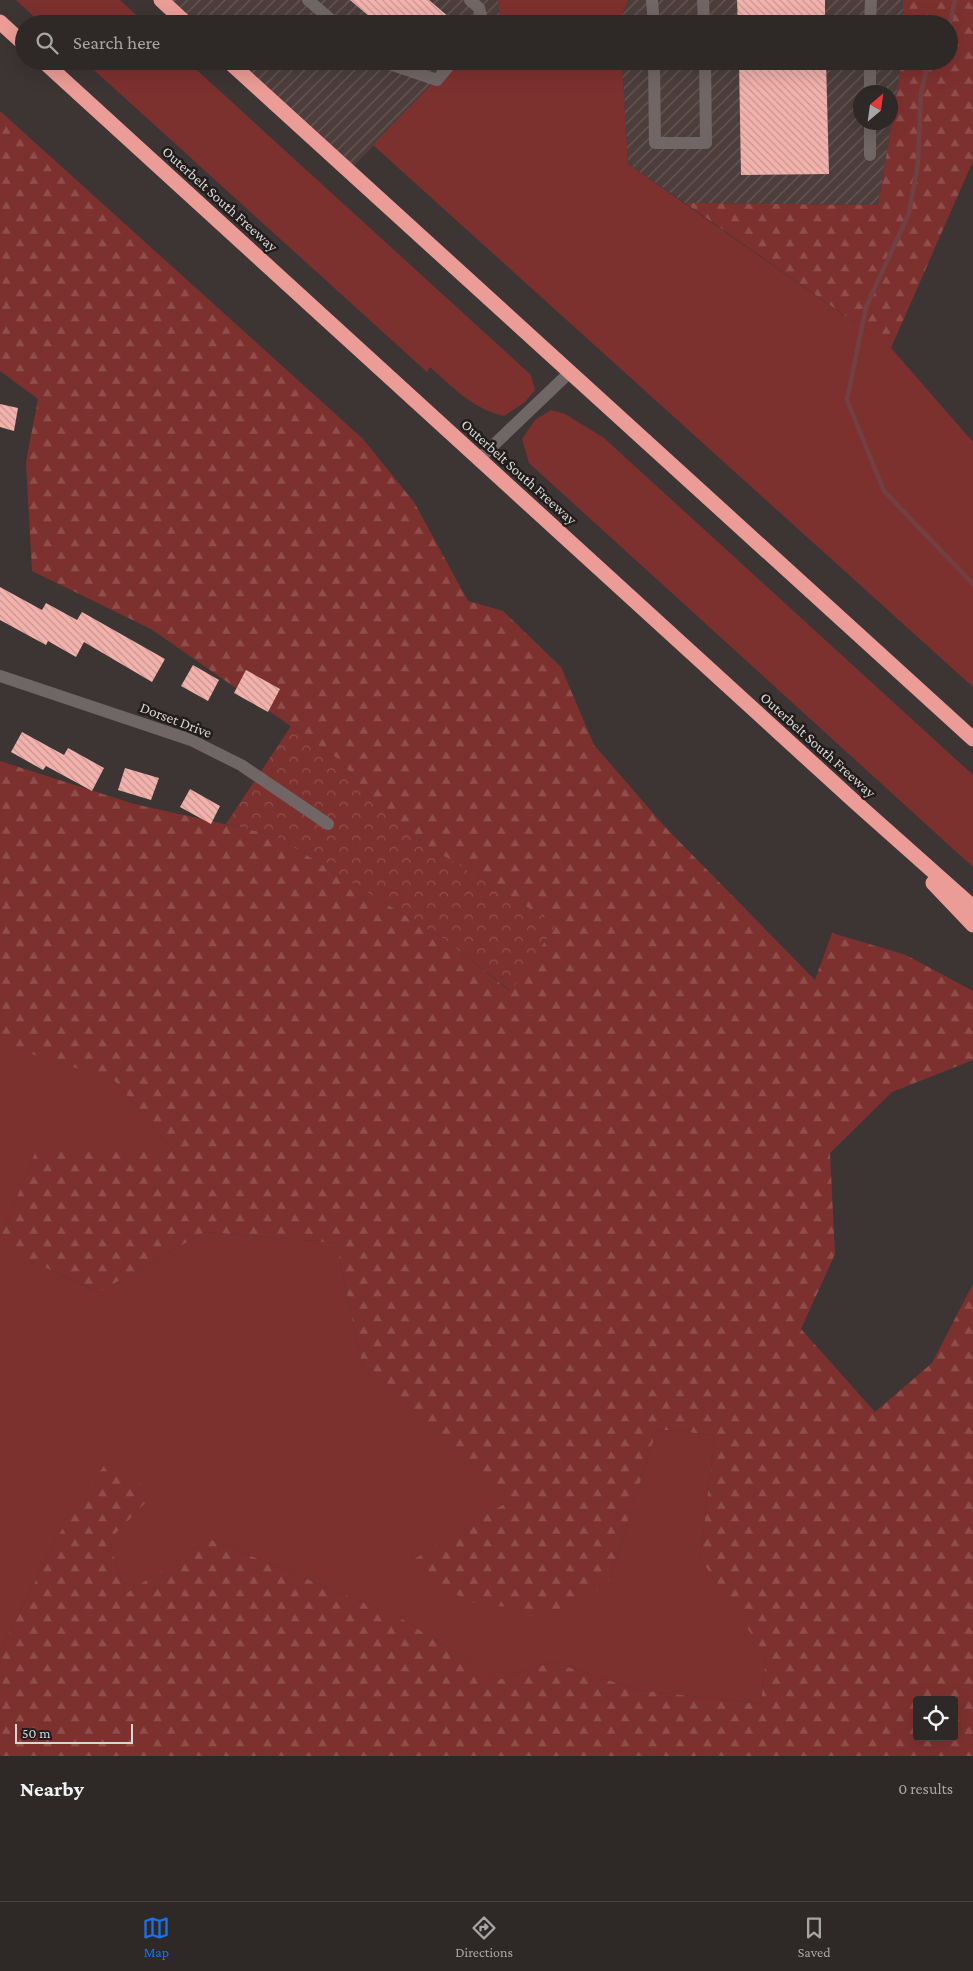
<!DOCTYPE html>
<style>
:root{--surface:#2e2827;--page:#36302f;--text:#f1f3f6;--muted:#a7a6a7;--line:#494444;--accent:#1a73e8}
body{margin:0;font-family:"Crimson Pro",serif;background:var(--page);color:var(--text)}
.controls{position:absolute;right:15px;bottom:15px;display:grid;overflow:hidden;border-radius:5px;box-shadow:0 5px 20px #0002}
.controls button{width:45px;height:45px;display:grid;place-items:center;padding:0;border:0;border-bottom:1px solid var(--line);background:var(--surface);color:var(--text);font:25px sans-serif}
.compass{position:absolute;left:853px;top:85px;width:45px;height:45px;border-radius:50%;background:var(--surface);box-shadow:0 5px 20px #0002;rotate:29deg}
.scale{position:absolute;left:15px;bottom:12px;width:118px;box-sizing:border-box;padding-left:5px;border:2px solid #dad4d4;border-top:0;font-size:14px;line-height:18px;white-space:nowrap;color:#dad4d4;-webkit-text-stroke:4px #211d1d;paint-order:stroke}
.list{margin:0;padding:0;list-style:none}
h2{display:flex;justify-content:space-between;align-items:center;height:65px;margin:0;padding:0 20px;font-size:21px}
h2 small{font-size:16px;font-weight:400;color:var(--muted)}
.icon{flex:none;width:28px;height:28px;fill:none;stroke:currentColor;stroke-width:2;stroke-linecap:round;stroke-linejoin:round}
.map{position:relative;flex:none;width:973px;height:1756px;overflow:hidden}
.search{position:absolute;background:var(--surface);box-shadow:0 5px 20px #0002;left:15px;right:15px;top:15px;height:55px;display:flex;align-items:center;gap:12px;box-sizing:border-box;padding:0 18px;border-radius:28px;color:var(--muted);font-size:19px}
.sheet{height:145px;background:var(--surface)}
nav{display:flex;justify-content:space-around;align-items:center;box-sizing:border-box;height:70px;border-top:1px solid var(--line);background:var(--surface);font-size:14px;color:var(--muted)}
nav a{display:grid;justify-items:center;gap:2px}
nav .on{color:var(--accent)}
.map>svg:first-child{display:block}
.industrial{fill:url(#industrial-furrows);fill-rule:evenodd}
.grass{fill:#7d312f}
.forest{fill:url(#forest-firs);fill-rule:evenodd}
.park{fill:url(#park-crowns)}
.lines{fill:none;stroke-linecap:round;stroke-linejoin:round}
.stream{stroke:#724043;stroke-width:4.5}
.building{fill:url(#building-back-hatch)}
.minor{stroke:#706665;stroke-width:12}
.highway{stroke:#eb9c96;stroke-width:15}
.labels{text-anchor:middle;stroke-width:5;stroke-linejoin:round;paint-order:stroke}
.street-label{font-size:15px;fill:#dad4d4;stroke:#211d1d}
</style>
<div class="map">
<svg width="973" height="1756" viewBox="0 0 973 1756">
<defs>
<pattern id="industrial-furrows" width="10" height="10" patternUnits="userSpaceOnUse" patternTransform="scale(1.25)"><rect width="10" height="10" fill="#4d3e3c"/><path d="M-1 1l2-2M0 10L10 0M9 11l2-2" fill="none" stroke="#665957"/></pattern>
<pattern id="forest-firs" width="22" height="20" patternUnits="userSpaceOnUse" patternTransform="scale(1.25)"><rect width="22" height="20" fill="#7d312f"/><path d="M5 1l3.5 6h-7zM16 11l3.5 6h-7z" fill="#8f4e4c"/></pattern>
<pattern id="park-crowns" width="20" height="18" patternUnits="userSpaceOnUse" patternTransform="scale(1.25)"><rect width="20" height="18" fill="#7d312f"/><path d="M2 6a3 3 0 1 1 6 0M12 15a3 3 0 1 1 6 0" fill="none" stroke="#8f4e4c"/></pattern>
<pattern id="building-back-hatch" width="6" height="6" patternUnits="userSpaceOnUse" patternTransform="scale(1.25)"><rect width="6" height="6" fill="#f3b2ac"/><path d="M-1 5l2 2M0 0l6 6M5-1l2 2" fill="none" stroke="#c69691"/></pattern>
</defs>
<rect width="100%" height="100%" fill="#3d3534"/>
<path class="industrial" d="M 161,0 L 498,0 L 500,15 L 491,24 L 187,24 Z
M 628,0 L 903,0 L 903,24 L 619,24 Z
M 228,61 L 454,61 L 349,171 Z
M 622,61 L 902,61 L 878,205 L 685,203 L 628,164 ZM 860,92 L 890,92 L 890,122 L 860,122 Z"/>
<path class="grass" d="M 16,0 L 120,0 L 146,24 L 42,24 Z
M 498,0 L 628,0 L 619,24 L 491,24 L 500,15 Z
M 84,61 L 187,61 L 531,375 L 535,390 L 525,402 L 504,416 C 473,409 452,387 430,367 L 427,372 Z
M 454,61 L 622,61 L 628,164 L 891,348 L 973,442 L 973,687 L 373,145 Z
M 551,410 L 565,414 L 604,438 L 973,775 L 973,867 L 529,463 L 522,439 L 535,420 Z
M 0,1030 L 114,1080 L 173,1150 L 36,1150 L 0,1239 Z
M 205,1232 L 336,1243 L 363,1369 L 510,1501 L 411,1561 L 609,1581 L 657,1429 L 715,1435 L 700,1558 L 766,1655 L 761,1704 L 639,1690 L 552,1662 L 498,1680 L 399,1617 L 210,1539 L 125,1594 L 109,1540 L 58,1536 L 0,1652 L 0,1247 L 99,1292 Z"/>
<path class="forest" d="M 903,0 L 973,0 L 973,161 L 891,348 L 685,203 L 878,205 L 902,61 L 949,61 L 949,24 L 903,24 Z
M 0,111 L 363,439 L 414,502 L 468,601 L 503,611 L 561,667 L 594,745 L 666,828 L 815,980 L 832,933 L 906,955 L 973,991 L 973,1060 L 892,1092 L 830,1153 L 835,1254 L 801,1329 L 875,1412 L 932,1363 L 973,1284 L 973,1756 L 0,1756 L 0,1652 L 58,1536 L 107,1461 L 155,1493 L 109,1540 L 125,1594 L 210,1539 L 399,1617 L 498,1680 L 552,1662 L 639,1690 L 761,1704 L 766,1656 L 700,1558 L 715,1435 L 657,1429 L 609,1581 L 565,1614 L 467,1602 L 411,1561 L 509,1501 L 363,1369 L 336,1243 L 205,1232 L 99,1292 L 0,1247 L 0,1239 L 36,1150 L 173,1150 L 114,1080 L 19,1050 L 0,1041 L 0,761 L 134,804 L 274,835 L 444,939 L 510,991 L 556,925 L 400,829 L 338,759 L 151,629 L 32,571 L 26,462 L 38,399 L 0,371 ZM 917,1700 L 954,1700 L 954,1737 L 917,1737 Z"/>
<path class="park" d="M 291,726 L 338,759 L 400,829 L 556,925 L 511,991 L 444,939 L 274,835 L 226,824 Z"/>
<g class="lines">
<path class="stream" d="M 949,27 L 955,0
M 929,61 L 921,92 L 918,163 L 909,213 L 866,307 L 847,400 L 884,491 L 973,584"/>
</g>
<path class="building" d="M 350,0 L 429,0 L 457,24 L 378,24 Z
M 737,0 L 825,0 L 825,24 L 738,24 Z
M 739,61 L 826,61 L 829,174 L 741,175 Z
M 0,404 L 18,408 L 14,431 L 0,427 Z
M 0,587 L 42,610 L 46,603 L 77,620 L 82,612 L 165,659 L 152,682 L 84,642 L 76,657 L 48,641 L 46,645 L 0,620 Z
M 193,665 L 219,680 L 208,701 L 181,686 Z
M 246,670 L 280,689 L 268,712 L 234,693 Z
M 22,732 L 64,755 L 68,748 L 104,768 L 92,791 L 46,766 L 43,770 L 11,752 Z
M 125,768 L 159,778 L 151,800 L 118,790 Z
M 190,789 L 220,806 L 211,824 L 180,807 Z"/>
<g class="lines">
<path class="minor" d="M 308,0 L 336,24
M 470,0 L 479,8 L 483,24
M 652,0 L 654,24
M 703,0 L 704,24
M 870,24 L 871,0
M 381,61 L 437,80 L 453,61
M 654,61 L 655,143 L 706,143 L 705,61
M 870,92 L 870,61
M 870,155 L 870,122
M 479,459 L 570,372
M 0,676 L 191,740 L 241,765 L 328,824"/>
<path class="highway" d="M 161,0 L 187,24
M 0,22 L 24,44
M 43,61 L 855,802 L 973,907
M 228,61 L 973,739
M 933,883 L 973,925"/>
</g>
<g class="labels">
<g class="street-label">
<text transform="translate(220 199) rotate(42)" y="5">Outerbelt South Freeway</text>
<text transform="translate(519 472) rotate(42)" y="5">Outerbelt South Freeway</text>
<text transform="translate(176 720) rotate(21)" y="5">Dorset Drive</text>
<text transform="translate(818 745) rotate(42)" y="5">Outerbelt South Freeway</text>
</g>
</g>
</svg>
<div class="controls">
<button><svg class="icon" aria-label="locate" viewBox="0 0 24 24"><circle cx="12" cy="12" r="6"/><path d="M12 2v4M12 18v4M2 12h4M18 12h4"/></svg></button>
</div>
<svg class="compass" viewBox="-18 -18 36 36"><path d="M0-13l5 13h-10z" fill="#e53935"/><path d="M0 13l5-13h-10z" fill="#a7a6a7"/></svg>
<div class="scale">50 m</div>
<div class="search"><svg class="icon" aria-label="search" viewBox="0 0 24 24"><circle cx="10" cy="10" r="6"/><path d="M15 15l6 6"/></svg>Search here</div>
</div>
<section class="sheet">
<h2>Nearby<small>0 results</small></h2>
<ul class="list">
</ul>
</section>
<nav>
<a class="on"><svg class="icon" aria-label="map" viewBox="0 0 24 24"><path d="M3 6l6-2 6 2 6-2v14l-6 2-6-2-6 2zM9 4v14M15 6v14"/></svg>Map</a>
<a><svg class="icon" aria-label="directions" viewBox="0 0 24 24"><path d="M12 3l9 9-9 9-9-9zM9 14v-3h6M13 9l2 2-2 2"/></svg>Directions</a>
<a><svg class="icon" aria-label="saved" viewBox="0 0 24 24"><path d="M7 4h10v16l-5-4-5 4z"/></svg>Saved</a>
</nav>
